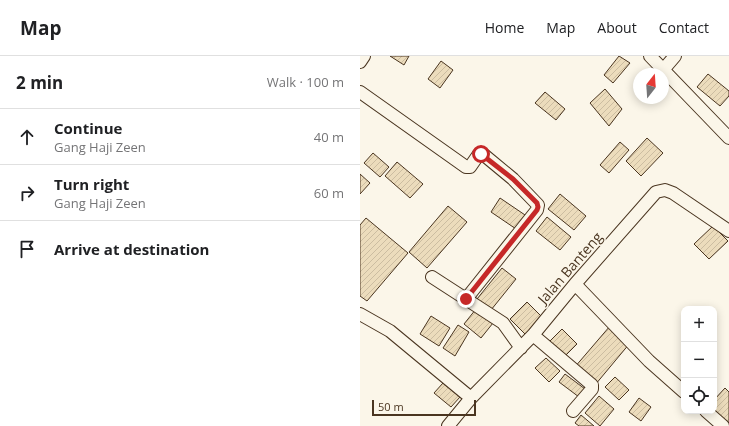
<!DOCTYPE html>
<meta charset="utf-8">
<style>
:root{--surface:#fff;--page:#f2f2f2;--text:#202124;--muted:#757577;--line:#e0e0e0}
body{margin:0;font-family:"Open Sans",sans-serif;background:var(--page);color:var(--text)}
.controls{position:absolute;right:12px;bottom:12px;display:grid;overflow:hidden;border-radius:8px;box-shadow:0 2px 10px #0003}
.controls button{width:36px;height:36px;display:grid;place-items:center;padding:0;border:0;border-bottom:1px solid var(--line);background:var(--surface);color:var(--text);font:20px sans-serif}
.compass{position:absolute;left:273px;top:12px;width:36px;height:36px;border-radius:50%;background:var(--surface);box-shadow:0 2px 10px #0003;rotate:17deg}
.scale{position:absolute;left:12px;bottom:10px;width:104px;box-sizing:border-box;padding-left:4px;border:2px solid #4a3520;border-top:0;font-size:11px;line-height:14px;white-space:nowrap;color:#4a3520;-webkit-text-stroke:3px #fbf6e9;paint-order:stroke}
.stop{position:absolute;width:12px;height:12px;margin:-9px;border:3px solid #c62828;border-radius:50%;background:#fff}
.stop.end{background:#c62828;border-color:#fff;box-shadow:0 1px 4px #0008}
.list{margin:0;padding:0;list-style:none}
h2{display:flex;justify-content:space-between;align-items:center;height:52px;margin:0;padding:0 16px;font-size:17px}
h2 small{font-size:13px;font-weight:400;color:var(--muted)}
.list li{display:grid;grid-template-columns:26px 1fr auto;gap:12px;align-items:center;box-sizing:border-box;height:56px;padding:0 16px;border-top:1px solid var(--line)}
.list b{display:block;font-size:15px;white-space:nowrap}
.list p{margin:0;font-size:13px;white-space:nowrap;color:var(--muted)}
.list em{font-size:13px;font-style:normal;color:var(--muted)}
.icon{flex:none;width:22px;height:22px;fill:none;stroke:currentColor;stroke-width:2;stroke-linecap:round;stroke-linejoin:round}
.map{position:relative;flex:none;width:369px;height:370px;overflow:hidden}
header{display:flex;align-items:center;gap:24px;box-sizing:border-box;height:56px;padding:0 20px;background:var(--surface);border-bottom:1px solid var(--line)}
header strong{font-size:19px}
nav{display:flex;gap:22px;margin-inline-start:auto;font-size:14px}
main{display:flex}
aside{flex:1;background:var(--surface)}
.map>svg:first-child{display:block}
.building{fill:url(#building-hatch);stroke:#4a3520}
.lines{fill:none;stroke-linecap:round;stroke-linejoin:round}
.minor-casing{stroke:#4a3520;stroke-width:14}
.minor{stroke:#fbf6e9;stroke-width:12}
.route{stroke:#c62828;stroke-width:5}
.labels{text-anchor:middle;stroke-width:3;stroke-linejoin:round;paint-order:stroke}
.street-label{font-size:14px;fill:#4a3520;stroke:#fbf6e9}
</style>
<header>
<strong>Map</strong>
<nav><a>Home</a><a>Map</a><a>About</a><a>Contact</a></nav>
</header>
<main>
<aside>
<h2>2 min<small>Walk · 100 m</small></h2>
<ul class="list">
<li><svg class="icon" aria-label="ahead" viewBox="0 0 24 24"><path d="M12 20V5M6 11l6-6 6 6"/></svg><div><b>Continue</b><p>Gang Haji Zeen</p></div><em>40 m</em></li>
<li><svg class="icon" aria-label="right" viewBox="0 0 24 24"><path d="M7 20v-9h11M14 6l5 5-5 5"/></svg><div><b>Turn right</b><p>Gang Haji Zeen</p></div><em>60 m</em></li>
<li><svg class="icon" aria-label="arrive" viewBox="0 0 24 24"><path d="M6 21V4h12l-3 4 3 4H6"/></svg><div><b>Arrive at destination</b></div></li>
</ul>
</aside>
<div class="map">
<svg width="369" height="370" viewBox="0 0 369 370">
<defs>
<pattern id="building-hatch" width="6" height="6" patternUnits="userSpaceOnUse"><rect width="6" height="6" fill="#ecdcbc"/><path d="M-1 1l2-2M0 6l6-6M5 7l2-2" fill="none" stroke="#ccbda1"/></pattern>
</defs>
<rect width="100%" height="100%" fill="#fbf6e9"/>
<path class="building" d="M 30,0 L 49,0 L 44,9 Z
M 259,0 L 270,7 L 253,27 L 244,19 Z
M 81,5 L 93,14 L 80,32 L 68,23 Z
M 348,18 L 369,35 L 369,40 L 360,50 L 337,31 Z
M 245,33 L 262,53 L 249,70 L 230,47 Z
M 185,36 L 205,53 L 196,64 L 175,47 Z
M 287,82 L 303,97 L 281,120 L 266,105 Z
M 260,86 L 269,94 L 249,117 L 240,109 Z
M 13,97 L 29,111 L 20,121 L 4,107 Z
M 37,106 L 63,128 L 50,142 L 25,120 Z
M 0,118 L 10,127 L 0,138 Z
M 200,138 L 226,160 L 214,174 L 188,153 Z
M 140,142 L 168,161 L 159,175 L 131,156 Z
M 88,150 L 107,166 L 67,212 L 49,196 Z
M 187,161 L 211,181 L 200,194 L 176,175 Z
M 6,162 L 48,197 L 7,245 L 0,240 L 0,169 Z
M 353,170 L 368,185 L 349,203 L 334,188 Z
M 142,212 L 156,223 L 131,254 L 117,243 Z
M 167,246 L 184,263 L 167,280 L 150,263 Z
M 116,253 L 133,267 L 121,282 L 104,268 Z
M 71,260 L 90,272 L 79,290 L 60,278 Z
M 98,269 L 109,276 L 95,300 L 83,292 Z
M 250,270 L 270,287 L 235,329 L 214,312 Z
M 202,273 L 217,288 L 205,300 L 190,285 Z
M 186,302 L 200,315 L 189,326 L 175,312 Z
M 205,318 L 225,333 L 219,341 L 199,326 Z
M 255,321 L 269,334 L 259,344 L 245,331 Z
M 83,327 L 100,341 L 91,351 L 74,337 Z
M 365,332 L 369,336 L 369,368 L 354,354 L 354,344 Z
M 239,340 L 254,353 L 240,370 L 225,357 Z
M 279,342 L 291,351 L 281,365 L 269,356 Z
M 221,359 L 234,370 L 219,370 L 215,367 Z"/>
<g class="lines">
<defs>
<path id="minor" d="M 290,0 L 369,82
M 0,6 L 4,0
M 303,14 L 315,0
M 0,36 L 106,111 L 110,111 L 119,98 L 124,99 L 153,123 L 178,149 L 177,154 L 106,243
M 72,221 L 143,267 L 161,292
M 215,228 L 289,305 L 324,336
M 0,258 L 30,275 L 111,342
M 173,279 L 232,329 L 232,333 L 213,355
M 346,355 L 363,370
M 88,370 L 111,342 L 173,279 L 215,228 L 296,136 L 305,134 L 313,137 L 369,175"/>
</defs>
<use href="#minor" class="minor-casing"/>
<use href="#minor" class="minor"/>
</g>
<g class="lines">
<path class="route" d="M 106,243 L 177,154 L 178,151 L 177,147 L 153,123 L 121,98"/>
</g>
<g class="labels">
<g class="street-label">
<text transform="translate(210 212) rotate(-49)" y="5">Jalan Banteng</text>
</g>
</g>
</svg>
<div class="controls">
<button>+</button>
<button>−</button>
<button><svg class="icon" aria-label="locate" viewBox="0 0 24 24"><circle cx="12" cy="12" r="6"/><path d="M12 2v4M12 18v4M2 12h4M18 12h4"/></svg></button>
</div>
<svg class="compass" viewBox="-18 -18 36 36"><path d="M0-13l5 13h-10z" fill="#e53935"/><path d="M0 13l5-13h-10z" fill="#757577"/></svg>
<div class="scale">50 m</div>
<div class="stop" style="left:121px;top:98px"></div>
<div class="stop end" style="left:106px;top:243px"></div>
</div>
</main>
